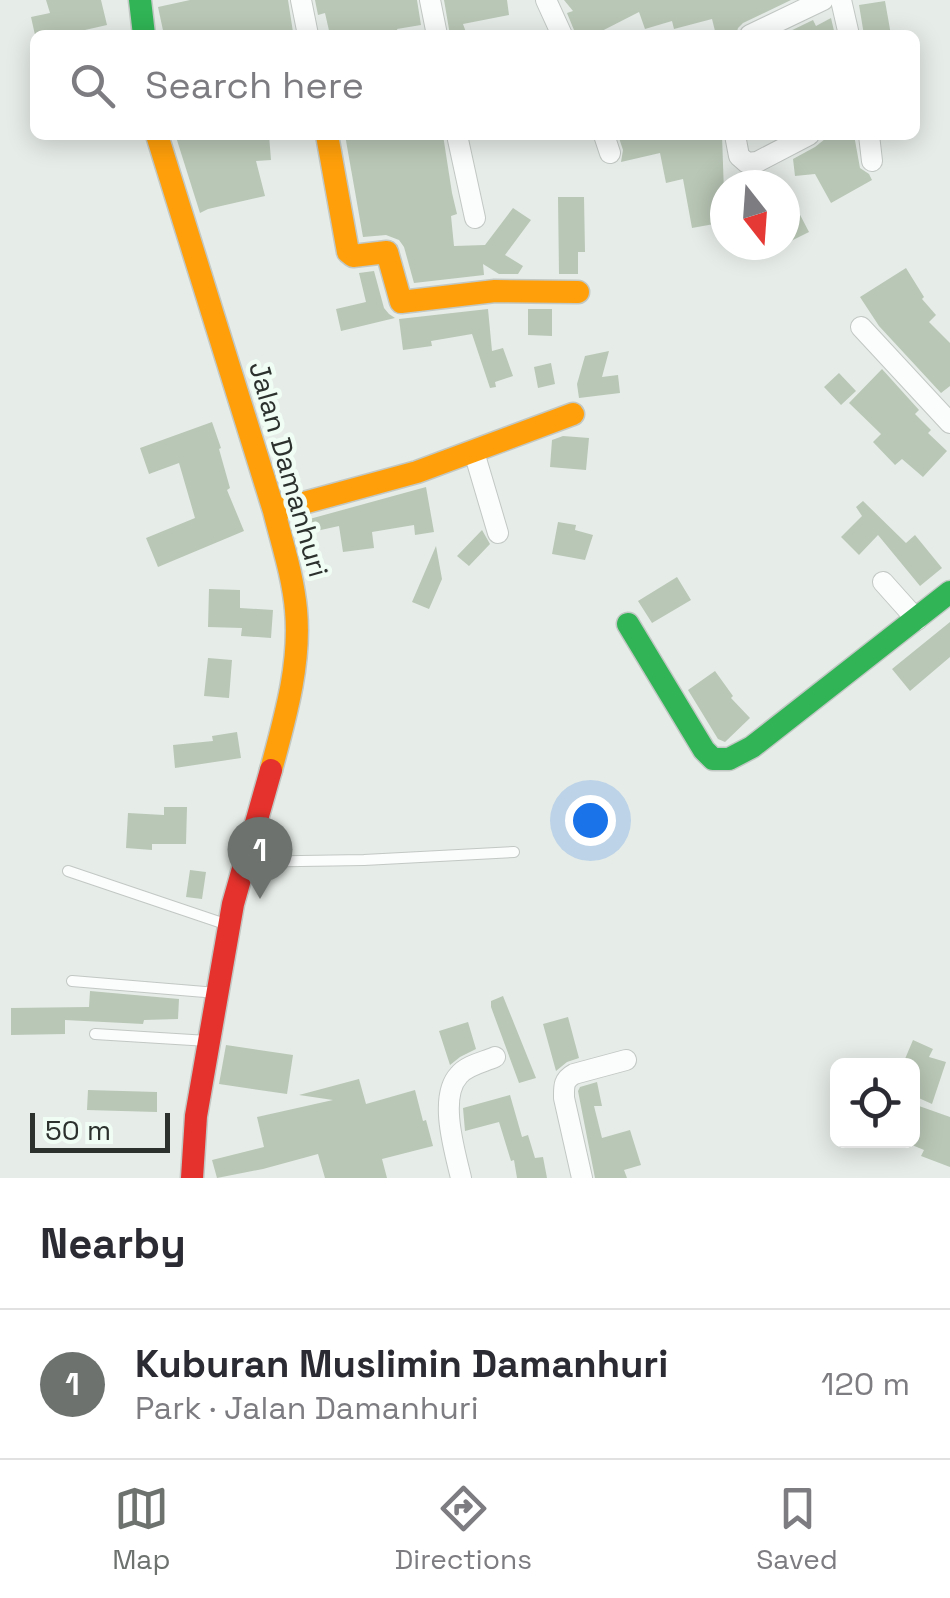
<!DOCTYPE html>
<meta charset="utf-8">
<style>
:root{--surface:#fff;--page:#f7f7f7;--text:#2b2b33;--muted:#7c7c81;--line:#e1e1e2;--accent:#6d726f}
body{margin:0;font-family:"Space Grotesk",sans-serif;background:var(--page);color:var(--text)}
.controls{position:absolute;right:30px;bottom:30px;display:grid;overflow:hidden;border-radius:15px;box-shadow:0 5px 25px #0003}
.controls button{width:90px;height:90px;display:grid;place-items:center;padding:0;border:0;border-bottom:2px solid var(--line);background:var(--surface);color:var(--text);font:50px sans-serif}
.compass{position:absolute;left:710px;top:170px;width:90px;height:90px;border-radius:50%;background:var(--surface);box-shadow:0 5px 25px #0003;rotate:163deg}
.scale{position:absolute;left:30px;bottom:25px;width:140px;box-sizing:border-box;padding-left:10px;border:5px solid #2c312e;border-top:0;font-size:28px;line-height:35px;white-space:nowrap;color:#2c312e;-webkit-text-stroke:8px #effdf4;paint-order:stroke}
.you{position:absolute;left:590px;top:820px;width:35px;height:35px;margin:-25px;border:8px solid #fff;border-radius:50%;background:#1a73e8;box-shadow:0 0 0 15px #1a73e833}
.badge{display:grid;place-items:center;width:65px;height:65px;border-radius:50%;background:var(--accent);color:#fff;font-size:32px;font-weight:700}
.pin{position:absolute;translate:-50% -82px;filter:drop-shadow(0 2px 5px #0008)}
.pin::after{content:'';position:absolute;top:52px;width:35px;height:30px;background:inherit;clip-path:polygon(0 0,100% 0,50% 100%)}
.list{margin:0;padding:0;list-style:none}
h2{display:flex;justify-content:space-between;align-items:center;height:130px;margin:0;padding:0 40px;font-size:42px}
h2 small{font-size:32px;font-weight:400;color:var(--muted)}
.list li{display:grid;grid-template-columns:65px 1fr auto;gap:30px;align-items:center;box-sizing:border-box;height:150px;padding:0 40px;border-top:2px solid var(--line)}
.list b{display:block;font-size:38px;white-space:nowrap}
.list p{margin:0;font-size:32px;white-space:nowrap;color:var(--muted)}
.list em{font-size:32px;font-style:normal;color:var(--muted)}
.icon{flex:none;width:55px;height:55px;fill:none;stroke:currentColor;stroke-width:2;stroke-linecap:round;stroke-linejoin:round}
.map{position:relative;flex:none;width:950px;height:1178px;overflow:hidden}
.search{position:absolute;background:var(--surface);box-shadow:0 5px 25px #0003;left:30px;right:30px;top:30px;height:110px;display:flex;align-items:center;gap:25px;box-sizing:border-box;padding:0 35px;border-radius:15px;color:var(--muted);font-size:38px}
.sheet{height:280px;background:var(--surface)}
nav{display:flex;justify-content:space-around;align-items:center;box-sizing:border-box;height:140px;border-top:2px solid var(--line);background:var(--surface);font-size:28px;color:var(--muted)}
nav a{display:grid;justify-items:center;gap:5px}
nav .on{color:var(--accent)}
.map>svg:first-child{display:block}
.building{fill:#b9c7b6}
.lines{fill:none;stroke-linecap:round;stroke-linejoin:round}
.lane-casing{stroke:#c2c8c4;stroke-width:12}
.street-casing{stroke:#c2c8c4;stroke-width:22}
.fast-casing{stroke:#c2c8c4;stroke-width:25}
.slow-casing{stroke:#c2c8c4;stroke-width:25}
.jam-casing{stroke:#c2c8c4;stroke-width:25}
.lane{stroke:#fbfcfc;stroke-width:10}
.street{stroke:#fbfcfc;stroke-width:20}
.fast{stroke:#30b455;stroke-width:22}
.slow{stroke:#ff9f0a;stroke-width:22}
.jam{stroke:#e5322d;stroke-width:22}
.labels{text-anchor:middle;stroke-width:9;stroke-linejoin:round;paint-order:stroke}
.street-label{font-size:28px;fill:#2c312e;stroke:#effdf4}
</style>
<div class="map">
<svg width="950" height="1178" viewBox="0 0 950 1178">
<rect width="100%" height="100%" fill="#e6ece8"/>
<path class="building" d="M 46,0 L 101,0 L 107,25 L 63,35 L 35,35 L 31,17 L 50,13 Z
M 190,0 L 288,0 L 293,32 L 277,35 L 164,35 L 158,7 Z
M 315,0 L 417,0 L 421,25 L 397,29 L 399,35 L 330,35 L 325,13 L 318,15 Z
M 444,0 L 507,0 L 509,15 L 463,24 L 467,35 L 450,35 Z
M 564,0 L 791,0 L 743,23 L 738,28 L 736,35 L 716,35 L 712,19 L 674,29 L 672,21 L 645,29 L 639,12 L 594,35 L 576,35 L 567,13 L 573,11 Z
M 885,1 L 891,35 L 864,35 L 859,5 Z
M 831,18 L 835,35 L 782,35 L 813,20 L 816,26 Z
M 186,135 L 269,135 L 271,160 L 256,161 L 265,196 L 208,209 L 200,213 L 176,137 Z
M 345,135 L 443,135 L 452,193 L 457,214 L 451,216 L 454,246 L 485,245 L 513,208 L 531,220 L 505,255 L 523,266 L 518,274 L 499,274 L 483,264 L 484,275 L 414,283 L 404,247 L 399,240 L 386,235 L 363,237 Z
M 618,135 L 722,135 L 725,222 L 692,228 L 683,179 L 666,183 L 660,153 L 621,162 L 623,150 Z
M 830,135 L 854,135 L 860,168 L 869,174 L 872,180 L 831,203 L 815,174 L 795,176 L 793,159 L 815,147 Z
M 785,186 L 809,232 L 785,244 Z
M 558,197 L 584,197 L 585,252 L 578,252 L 578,274 L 559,274 Z
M 906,268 L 924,297 L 922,299 L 936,315 L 929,322 L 950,343 L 950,386 L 941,393 L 879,326 L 860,297 Z
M 374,271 L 384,308 L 389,314 L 395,318 L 341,331 L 336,309 L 366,302 L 359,273 Z
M 488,309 L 492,351 L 503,348 L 513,376 L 495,382 L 496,387 L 490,388 L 472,334 L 431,341 L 432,346 L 403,350 L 399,319 Z
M 528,309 L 552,309 L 552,336 L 528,335 Z
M 609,351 L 602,377 L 618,375 L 620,393 L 579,398 L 577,384 L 585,356 Z
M 551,363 L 555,384 L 538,388 L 534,367 Z
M 882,369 L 919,410 L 915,414 L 931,430 L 928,433 L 947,451 L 923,477 L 902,459 L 895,465 L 873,442 L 881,434 L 849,403 Z
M 839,373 L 856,391 L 841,405 L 824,387 Z
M 212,422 L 221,448 L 219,449 L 230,488 L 227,490 L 244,531 L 158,567 L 146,538 L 195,518 L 179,463 L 149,474 L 140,448 Z
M 563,436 L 589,438 L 586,470 L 550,467 L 552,440 Z
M 426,487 L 434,532 L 415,535 L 414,525 L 372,532 L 374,548 L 343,552 L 339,526 L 298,535 L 295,523 Z
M 863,501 L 906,543 L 915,535 L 942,568 L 920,586 L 878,535 L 859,555 L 841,537 L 862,516 L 856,507 Z
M 558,522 L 576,525 L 575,530 L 593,535 L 585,560 L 552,554 Z
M 482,530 L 490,544 L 469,566 L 457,556 Z
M 436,546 L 442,579 L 429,609 L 412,602 Z
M 677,577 L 691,600 L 652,623 L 638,601 Z
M 209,589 L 240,590 L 240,608 L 273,610 L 271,638 L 241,636 L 242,628 L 208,627 Z
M 950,622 L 950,657 L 910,691 L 892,669 Z
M 208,658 L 232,660 L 229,698 L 204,696 Z
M 715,671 L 733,696 L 731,698 L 750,718 L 725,742 L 718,739 L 688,690 Z
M 237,732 L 241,758 L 175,768 L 173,745 L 213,741 L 212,736 Z
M 164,807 L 187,807 L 186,844 L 152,844 L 152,850 L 126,848 L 128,813 L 164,815 Z
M 190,870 L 206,872 L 202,899 L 186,897 Z
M 90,991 L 179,999 L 178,1019 L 144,1020 L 143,1024 L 65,1020 L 65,1034 L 11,1035 L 11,1008 L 89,1007 Z
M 503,996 L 536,1078 L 519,1083 L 491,1007 L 491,1001 Z
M 568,1017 L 579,1058 L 567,1062 L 556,1071 L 543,1024 Z
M 468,1022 L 476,1049 L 460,1057 L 450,1065 L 439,1031 Z
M 913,1040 L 933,1049 L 929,1057 L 946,1062 L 932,1104 L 912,1095 L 912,1066 L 902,1066 Z
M 226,1045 L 293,1055 L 287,1094 L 219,1084 Z
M 359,1079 L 366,1104 L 415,1090 L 423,1121 L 426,1120 L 433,1146 L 382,1159 L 387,1178 L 325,1178 L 318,1154 L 263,1169 L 217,1178 L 212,1160 L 264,1147 L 257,1117 L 333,1100 L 299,1095 Z
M 597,1082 L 602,1106 L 594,1106 L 602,1138 L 630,1130 L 641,1165 L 624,1170 L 627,1178 L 595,1178 L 578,1091 L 580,1087 Z
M 88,1090 L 157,1092 L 157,1112 L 87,1110 Z
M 510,1095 L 522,1137 L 528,1135 L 535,1158 L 543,1157 L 547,1178 L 517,1178 L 514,1160 L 511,1161 L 499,1122 L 465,1131 L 463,1108 Z
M 919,1106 L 950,1117 L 950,1167 L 921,1156 L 924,1150 L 912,1145 L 912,1123 Z"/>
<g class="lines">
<defs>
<path id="lane" d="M 246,862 L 364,860 L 514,852
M 68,871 L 228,925
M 72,981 L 217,993
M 95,1034 L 208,1041"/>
<path id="street" d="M 301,0 L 308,35
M 430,0 L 437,35
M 546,0 L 562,35
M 841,0 L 849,35
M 750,35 L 823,0
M 457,135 L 475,218
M 604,135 L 610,153
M 735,135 L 739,156 L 747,163 L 757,162 L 809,135
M 869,135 L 872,161
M 861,327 L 950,423
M 474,452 L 498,533
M 883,582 L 917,620
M 461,1178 C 455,1152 438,1097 459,1075 C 467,1065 484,1062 495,1057
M 582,1178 L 564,1098 C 564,1087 563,1080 574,1074 L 626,1060"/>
<path id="fast" d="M 140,0 L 144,35
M 628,624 L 704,750 L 713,759 L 729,759 L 752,747 L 950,592"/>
<path id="slow" d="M 157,135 L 274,511 C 282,543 293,576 296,610 C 301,664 285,718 271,770
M 327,135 L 348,252 L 353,256 L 387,252 L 401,302 L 495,291 L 578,292
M 274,511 L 417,472 L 573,414"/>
<path id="jam" d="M 192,1178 L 196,1116 L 233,904 L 271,770"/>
</defs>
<use href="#lane" class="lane-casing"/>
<use href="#street" class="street-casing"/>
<use href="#fast" class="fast-casing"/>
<use href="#slow" class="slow-casing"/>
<use href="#jam" class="jam-casing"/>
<use href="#lane" class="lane"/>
<use href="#street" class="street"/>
<use href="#fast" class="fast"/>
<use href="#slow" class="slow"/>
<use href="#jam" class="jam"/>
</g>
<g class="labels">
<g class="street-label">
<text transform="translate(289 469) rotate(74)" y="10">Jalan Damanhuri</text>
</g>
</g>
</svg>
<div class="controls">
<button><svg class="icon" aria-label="locate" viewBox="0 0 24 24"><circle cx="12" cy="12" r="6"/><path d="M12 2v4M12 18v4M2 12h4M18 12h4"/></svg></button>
</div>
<svg class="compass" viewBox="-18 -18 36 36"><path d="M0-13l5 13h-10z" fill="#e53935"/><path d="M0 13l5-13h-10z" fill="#7c7c81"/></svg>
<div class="scale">50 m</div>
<div class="you"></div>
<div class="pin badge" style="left:260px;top:899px">1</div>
<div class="search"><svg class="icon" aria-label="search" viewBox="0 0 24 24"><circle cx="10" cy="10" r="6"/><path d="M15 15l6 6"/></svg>Search here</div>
</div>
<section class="sheet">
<h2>Nearby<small></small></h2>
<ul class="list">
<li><span class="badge">1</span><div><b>Kuburan Muslimin Damanhuri</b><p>Park · Jalan Damanhuri</p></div><em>120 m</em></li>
</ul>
</section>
<nav>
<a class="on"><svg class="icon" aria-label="map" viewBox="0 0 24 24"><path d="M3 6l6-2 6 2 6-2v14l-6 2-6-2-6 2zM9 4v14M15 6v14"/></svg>Map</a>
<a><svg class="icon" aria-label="directions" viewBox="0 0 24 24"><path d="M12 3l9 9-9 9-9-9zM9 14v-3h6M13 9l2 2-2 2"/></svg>Directions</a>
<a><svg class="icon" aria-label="saved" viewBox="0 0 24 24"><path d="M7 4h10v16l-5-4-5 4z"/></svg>Saved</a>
</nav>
